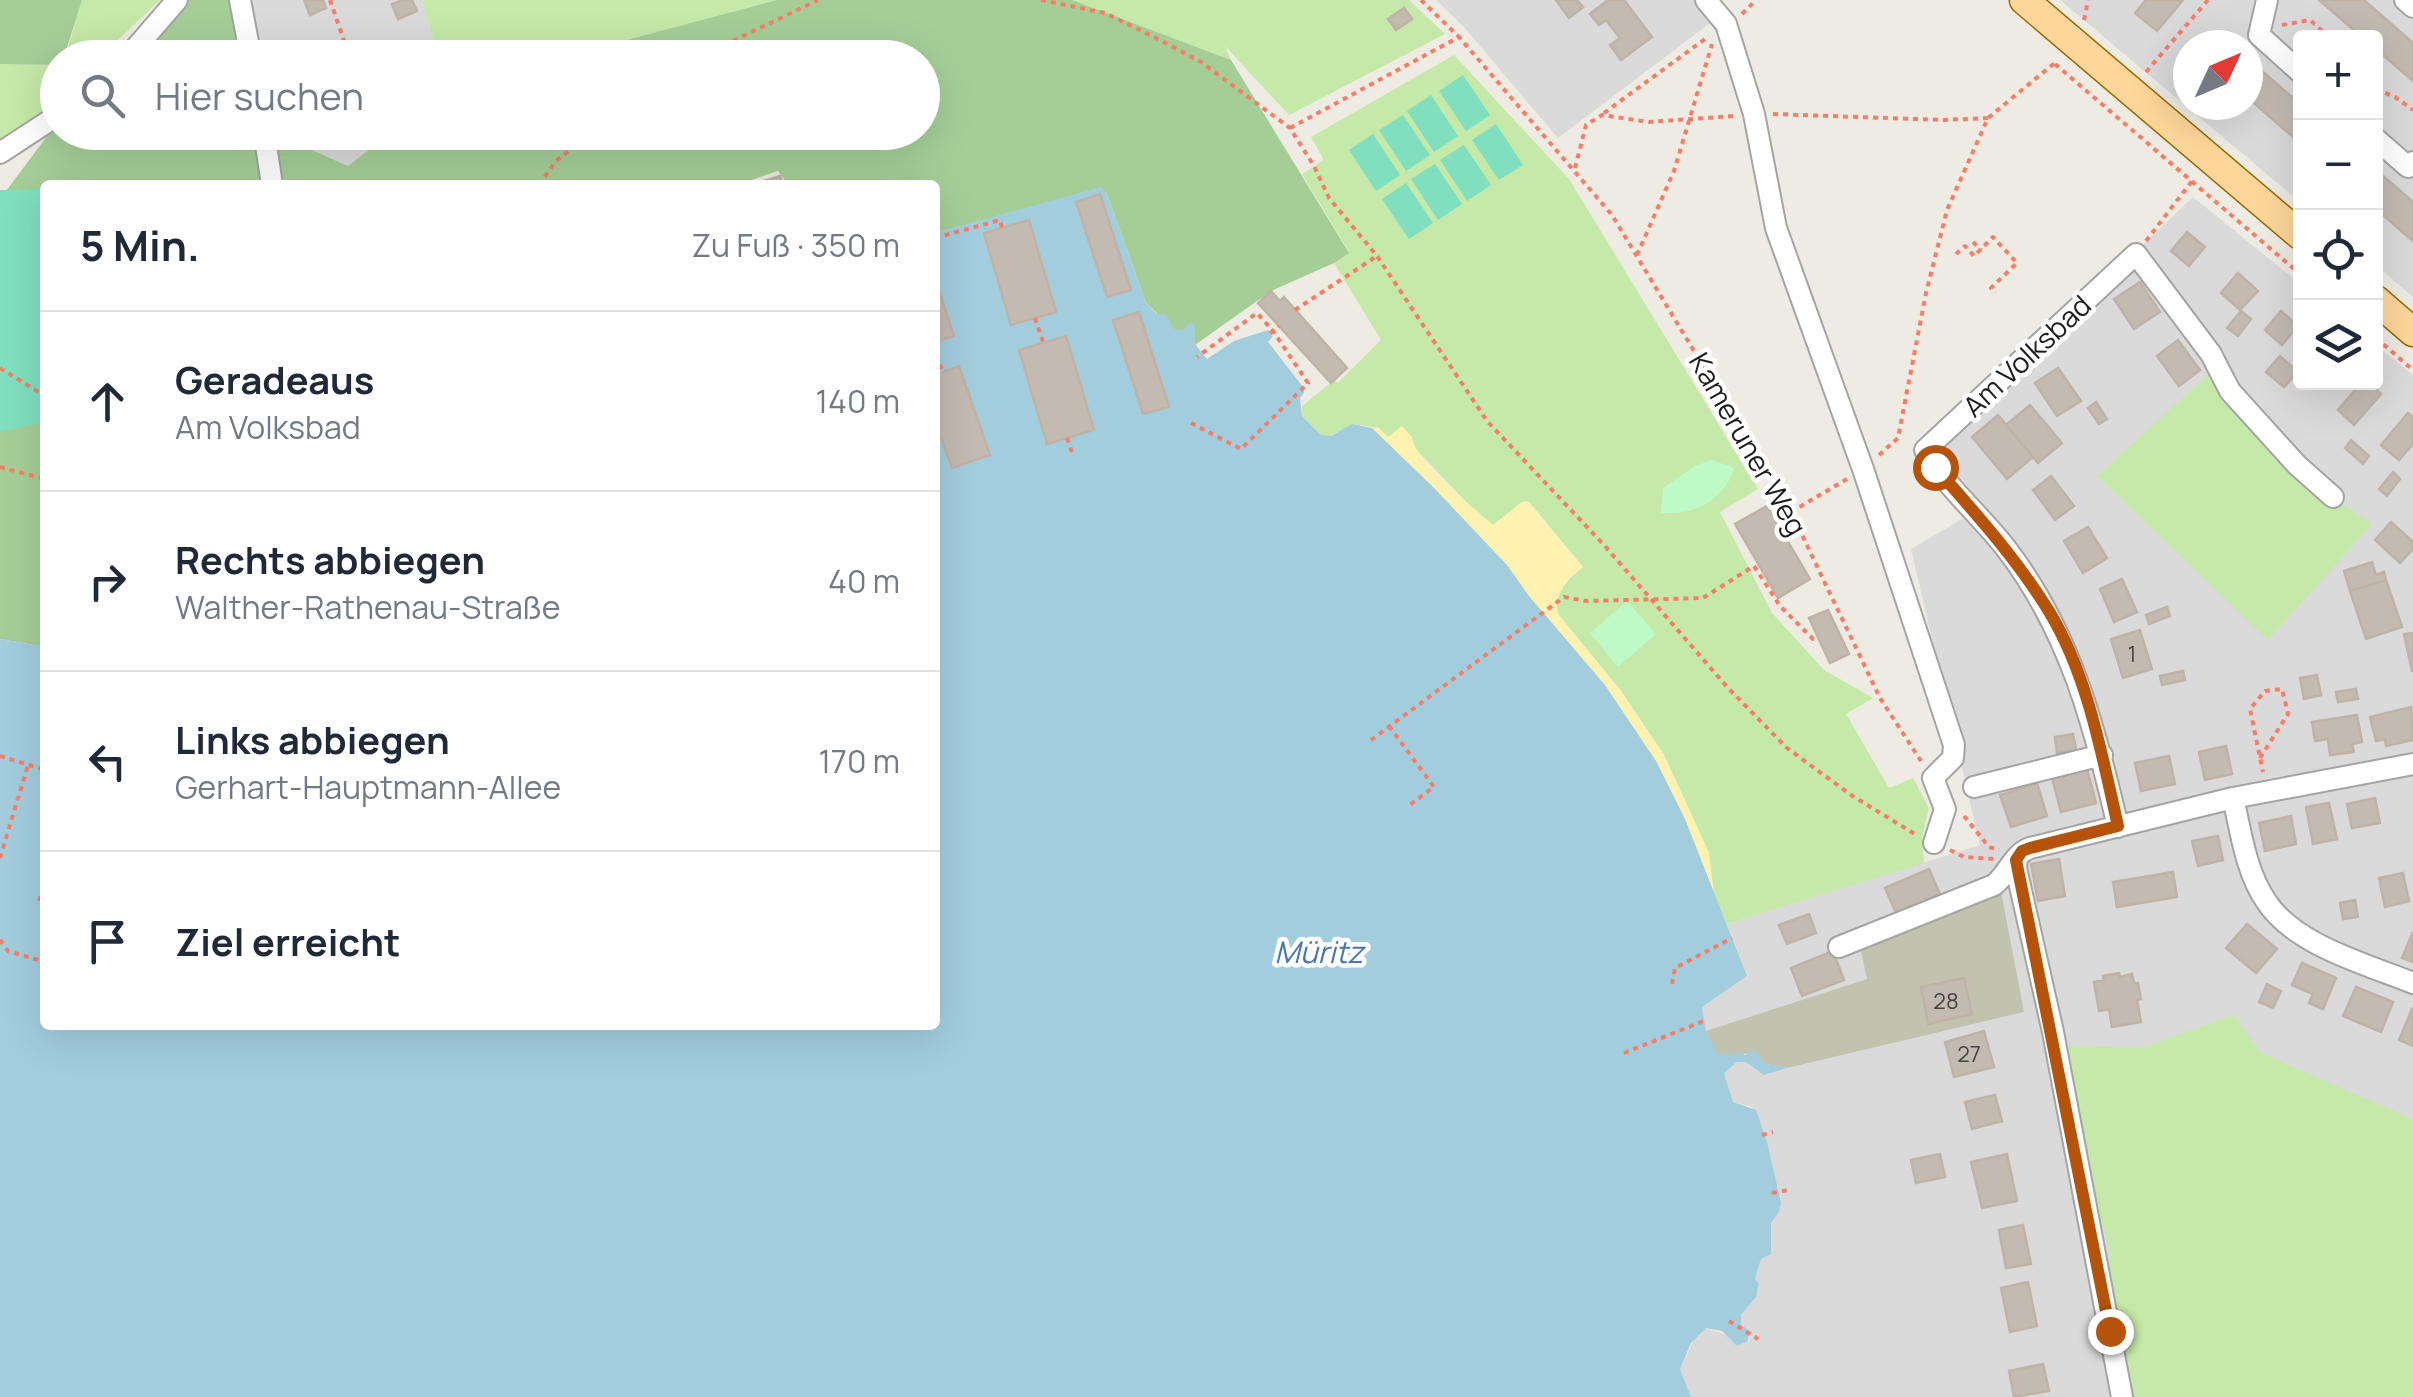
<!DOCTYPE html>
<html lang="de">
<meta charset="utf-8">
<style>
:root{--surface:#fff;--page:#f2f2f3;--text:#1f2937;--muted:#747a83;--line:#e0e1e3}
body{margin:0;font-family:Manrope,sans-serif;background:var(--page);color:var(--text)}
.controls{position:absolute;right:30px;top:30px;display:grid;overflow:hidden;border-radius:10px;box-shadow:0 10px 40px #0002}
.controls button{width:90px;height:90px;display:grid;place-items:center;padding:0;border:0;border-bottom:2px solid var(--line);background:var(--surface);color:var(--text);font:50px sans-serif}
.compass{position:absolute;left:2173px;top:30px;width:90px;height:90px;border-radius:50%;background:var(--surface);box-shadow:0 10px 40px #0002;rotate:46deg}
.stop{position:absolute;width:30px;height:30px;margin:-22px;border:8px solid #b45309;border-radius:50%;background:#fff}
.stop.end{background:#b45309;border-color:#fff;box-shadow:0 2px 10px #0008}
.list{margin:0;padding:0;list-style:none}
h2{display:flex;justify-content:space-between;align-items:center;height:130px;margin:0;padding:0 40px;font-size:42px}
h2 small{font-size:32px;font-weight:400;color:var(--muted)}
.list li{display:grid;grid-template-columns:65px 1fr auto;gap:30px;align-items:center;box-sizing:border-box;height:180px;padding:0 40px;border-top:2px solid var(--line)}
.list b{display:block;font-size:38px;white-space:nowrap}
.list p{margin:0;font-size:32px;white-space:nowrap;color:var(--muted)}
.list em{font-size:32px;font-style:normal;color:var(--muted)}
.icon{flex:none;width:55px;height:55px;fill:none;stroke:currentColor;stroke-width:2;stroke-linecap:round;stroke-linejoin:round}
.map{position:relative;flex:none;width:2413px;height:1397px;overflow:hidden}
.search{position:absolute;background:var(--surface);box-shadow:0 10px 40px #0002;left:40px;top:40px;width:900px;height:110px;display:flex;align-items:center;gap:25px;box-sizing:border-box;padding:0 35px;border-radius:55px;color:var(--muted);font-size:38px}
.panel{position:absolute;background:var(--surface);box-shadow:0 10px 40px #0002;left:40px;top:180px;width:900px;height:850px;border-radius:10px}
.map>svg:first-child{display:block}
.residential{fill:#dbdada;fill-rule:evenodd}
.construction{fill:#c2c3ae}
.grass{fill:#c5e9a8}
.forest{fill:#a5ce97}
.sand{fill:#fff2b0}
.park{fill:#befac6}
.pitch{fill:#7fdfbe}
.water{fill:#a2cddd}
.building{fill:#c3bab2;stroke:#c0b2a5;stroke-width:2.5}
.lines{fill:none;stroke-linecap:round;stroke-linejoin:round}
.minor-casing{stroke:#a4a4a4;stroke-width:24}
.major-casing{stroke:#966b00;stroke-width:31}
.path{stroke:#fb7d67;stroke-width:4;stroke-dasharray:5 5;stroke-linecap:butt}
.minor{stroke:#fff;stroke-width:20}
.major{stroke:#fcd69a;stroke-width:28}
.route{stroke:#b45309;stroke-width:12}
.labels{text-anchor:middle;stroke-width:9;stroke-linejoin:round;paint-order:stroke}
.number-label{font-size:22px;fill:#464442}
.street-label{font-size:28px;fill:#1d1d1d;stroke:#fff}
.water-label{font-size:30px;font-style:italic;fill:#4977ad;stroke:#fff}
</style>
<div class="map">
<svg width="2413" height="1397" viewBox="0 0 2413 1397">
<rect width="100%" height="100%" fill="#eeebe3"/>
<path class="residential" d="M 240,0 L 422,0 L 438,57 L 253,57 Z
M 1436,0 L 1702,0 L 1717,18 L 1558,138 L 1463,26 Z
M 2060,0 L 2413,0 L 2413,297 L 2376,265 L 2376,38 L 2300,38 L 2300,202 ZM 2188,45 L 2248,45 L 2248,105 L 2188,105 Z
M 274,133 L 390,133 L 348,166 Z
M 2193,197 L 2300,284 L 2300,382 L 2376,382 L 2376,345 L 2413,375 L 2413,1397 L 1691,1397 L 1680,1369 L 1697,1333 L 1706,1328 L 1748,1342 L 1750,1338 L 1749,1331 L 1741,1324 L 1741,1315 L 1756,1297 L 1759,1285 L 1755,1279 L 1761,1259 L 1771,1253 L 1771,1223 L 1779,1212 L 1752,1107 L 1733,1102 L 1724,1073 L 1737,1062 L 1746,1062 L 1752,1066 L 1751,1053 L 1706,1031 L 1702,1007 L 1747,976 L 1727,924 L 1980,845 L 1911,549 L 1984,506 L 1934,445 Z"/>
<path class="construction" d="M 2000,886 L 2024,1012 L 1787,1068 L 1766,1064 L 1751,1053 L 1732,1056 L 1719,1055 L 1714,1049 L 1706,1031 L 1867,979 L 1859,943 Z"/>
<path class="grass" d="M 82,0 L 160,0 L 100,57 L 65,58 Z
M 422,0 L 777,0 L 581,52 L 573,58 L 438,57 Z
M 1071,0 L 1409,0 L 1445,34 L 1289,115 L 1225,46 L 1231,60 Z
M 1454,55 L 1569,179 L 1758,489 L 1720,512 L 1772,613 L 1824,670 L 1873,698 L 1846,714 L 1889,788 L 1913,778 L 1929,808 L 1922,838 L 1924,863 L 1727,924 L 1714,895 L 1709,853 L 1664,755 L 1621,691 L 1558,614 L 1555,601 L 1567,580 L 1583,567 L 1529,502 L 1522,502 L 1493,525 L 1472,508 L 1412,445 L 1388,437 L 1378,428 L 1353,424 L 1330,436 L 1321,435 L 1302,416 L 1302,406 L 1334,380 L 1338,383 L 1381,340 L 1334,263 L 1349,252 L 1302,174 L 1324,160 L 1311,137 Z
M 0,64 L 57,65 L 57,98 L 42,112 L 0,140 Z
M 2212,371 L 2333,497 L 2372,524 L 2268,640 L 2097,476 Z
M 2233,1015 L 2261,1053 L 2413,1119 L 2413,1397 L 2129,1397 L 2105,1266 L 2110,1257 L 2104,1227 L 2096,1223 L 2062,1046 L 2142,1048 Z"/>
<path class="forest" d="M 0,0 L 82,0 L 64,57 L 58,58 L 57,65 L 0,64 Z
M 180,0 L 240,0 L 253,57 L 140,58 Z
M 777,0 L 1072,0 L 1231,60 L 1349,253 L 1334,263 L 1271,291 L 1195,345 L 1184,330 L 1175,330 L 1146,303 L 1107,194 L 1101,188 L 935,233 L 935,185 L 788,185 L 778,171 L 736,185 L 45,185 L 45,647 L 0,639 L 0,199 L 54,127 L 57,125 L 58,132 L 274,133 L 348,166 L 390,133 L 455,133 L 460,140 L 471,132 L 922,132 L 922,58 L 573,57 L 581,52 Z"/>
<path class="sand" d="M 1402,426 L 1412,437 C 1412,458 1475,509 1493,525 L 1522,502 L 1528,501 L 1583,567 C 1567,580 1554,593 1558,614 L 1621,691 L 1664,755 L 1709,853 L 1714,895 L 1685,819 L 1656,761 L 1605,685 L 1529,596 L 1507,565 L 1434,488 L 1372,429 L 1378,427 L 1388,437 Z"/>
<path class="park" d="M 1712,460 L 1734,468 C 1725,500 1694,516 1661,513 L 1663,488 L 1695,466 Z
M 1627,601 L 1656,634 L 1618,667 L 1590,633 Z"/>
<path class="pitch" d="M 1463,75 L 1490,115 L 1466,131 L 1439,91 Z
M 1431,95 L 1458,136 L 1434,152 L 1407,111 Z
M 1403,115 L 1430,155 L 1406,171 L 1379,130 Z
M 1496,124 L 1523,165 L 1499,180 L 1472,140 Z
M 1373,134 L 1400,175 L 1376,191 L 1349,150 Z
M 1464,145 L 1491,185 L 1467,201 L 1440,160 Z
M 1435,164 L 1462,204 L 1438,220 L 1411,179 Z
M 1406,183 L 1433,223 L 1409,239 L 1382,199 Z
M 45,189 L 45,422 L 0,432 L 0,190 Z"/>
<path class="water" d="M 1101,187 L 1107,194 L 1146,303 L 1157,314 L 1166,315 L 1175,330 L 1184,330 L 1190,322 L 1195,325 L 1195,344 L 1207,359 L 1234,341 L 1268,330 L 1273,336 L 1268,342 L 1303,387 L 1304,393 L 1300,398 L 1302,416 L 1321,435 L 1331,436 L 1352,424 L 1372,428 L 1434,488 L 1507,565 L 1529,596 L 1605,685 L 1656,761 L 1685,819 L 1747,976 L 1702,1007 L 1706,1031 L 1719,1055 L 1727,1053 L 1732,1056 L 1739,1052 L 1745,1055 L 1754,1050 L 1766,1064 L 1787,1068 L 1764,1075 L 1746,1062 L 1737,1062 L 1724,1073 L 1733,1102 L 1756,1110 L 1767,1142 L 1781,1203 L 1779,1212 L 1771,1223 L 1771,1254 L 1761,1259 L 1755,1279 L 1759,1284 L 1756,1297 L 1741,1315 L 1741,1324 L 1749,1331 L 1748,1341 L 1737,1346 L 1722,1331 L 1706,1328 L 1691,1343 L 1680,1369 L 1691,1397 L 0,1397 L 0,639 L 45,647 L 45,1025 L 935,1025 L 935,233 Z"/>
<path class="building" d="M 304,0 L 323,0 L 326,8 L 310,15 Z
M 403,0 L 412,0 L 417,11 L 398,19 L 392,4 Z
M 1556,0 L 1577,0 L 1583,7 L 1569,18 Z
M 1608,0 L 1624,0 L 1652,37 L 1621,60 L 1610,45 L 1620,38 L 1606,20 L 1599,25 L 1590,14 Z
M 2146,0 L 2183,0 L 2157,31 L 2135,13 Z
M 2319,0 L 2364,0 L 2413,43 L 2413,81 L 2376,49 L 2376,38 L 2363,38 Z
M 1404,8 L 1412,19 L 1396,30 L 1388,19 Z
M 340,44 L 345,58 L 332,58 L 329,48 Z
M 2248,59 L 2300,104 L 2300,143 L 2248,98 Z
M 2376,170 L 2413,202 L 2413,241 L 2376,209 Z
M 780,176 L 783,185 L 751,185 Z
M 1100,194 L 1131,290 L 1107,297 L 1076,202 Z
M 1029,220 L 1056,312 L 1011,325 L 984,233 Z
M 2187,232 L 2205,247 L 2189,266 L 2171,251 Z
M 2238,273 L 2258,291 L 2240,310 L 2221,293 Z
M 935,278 L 954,336 L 935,342 Z
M 2140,282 L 2160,312 L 2134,329 L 2114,299 Z
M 1271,291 L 1280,301 L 1284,297 L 1347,368 L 1331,383 L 1258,303 Z
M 2241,311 L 2251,319 L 2238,336 L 2227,328 Z
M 2281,311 L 2298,326 L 2282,345 L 2265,330 Z
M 1139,312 L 1169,407 L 1143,414 L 1113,320 Z
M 1066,336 L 1094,430 L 1047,444 L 1019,350 Z
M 2178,340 L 2200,370 L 2179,386 L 2157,356 Z
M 2280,356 L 2298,372 L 2284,387 L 2266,372 Z
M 959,366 L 990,455 L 952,468 L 935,421 L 935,375 Z
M 2058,368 L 2081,401 L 2057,416 L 2035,383 Z
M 2362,382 L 2368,382 L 2381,394 L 2354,425 L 2338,410 Z
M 2096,402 L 2107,419 L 2099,424 L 2088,408 Z
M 2030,405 L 2062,443 L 2038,463 L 2006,425 Z
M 2408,413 L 2413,417 L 2413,444 L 2399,460 L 2381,445 Z
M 1998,415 L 2033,457 L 2007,479 L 1972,437 Z
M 2351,440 L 2369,456 L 2363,464 L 2345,448 Z
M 2393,472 L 2400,479 L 2387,496 L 2379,489 Z
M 2051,476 L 2074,506 L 2055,520 L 2033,490 Z
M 1767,506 L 1810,579 L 1778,598 L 1735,524 Z
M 2391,522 L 2413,542 L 2413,549 L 2400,563 L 2375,540 Z
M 2088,527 L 2107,558 L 2083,573 L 2064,541 Z
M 2372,562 L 2376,575 L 2384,572 L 2386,580 L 2350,591 L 2344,571 Z
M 2122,579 L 2137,612 L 2114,622 L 2100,589 Z
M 2386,580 L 2402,627 L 2366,639 L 2350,591 Z
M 2167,607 L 2170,616 L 2149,624 L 2146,615 Z
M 1828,610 L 1849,654 L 1830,663 L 1809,618 Z
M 2140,630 L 2152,669 L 2123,678 L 2111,639 Z
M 2413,633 L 2413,671 L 2412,671 L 2404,634 Z
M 2183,671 L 2185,680 L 2162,685 L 2160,676 Z
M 2317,675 L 2321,695 L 2304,699 L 2300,678 Z
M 2356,689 L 2358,699 L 2338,702 L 2336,692 Z
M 2411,707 L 2413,740 L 2386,746 L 2385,739 L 2376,741 L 2370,717 Z
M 2357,715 L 2362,742 L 2352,744 L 2354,752 L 2330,755 L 2328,739 L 2315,741 L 2312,722 Z
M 2073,734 L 2076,750 L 2057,753 L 2055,737 Z
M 2226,746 L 2232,774 L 2205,780 L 2199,752 Z
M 2169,756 L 2175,784 L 2141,791 L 2135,763 Z
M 2087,769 L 2096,803 L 2061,812 L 2052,778 Z
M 2037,783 L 2047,816 L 2011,827 L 2000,795 Z
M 2375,798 L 2380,823 L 2352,828 L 2347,804 Z
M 2329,803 L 2337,839 L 2313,844 L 2306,807 Z
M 2291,816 L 2296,844 L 2265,851 L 2259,823 Z
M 2218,836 L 2223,860 L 2198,866 L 2192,841 Z
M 2059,859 L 2065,896 L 2038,901 L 2031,864 Z
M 1929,869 L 1940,894 L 1896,913 L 1885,888 Z
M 2173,872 L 2177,897 L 2117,907 L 2113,882 Z
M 2403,873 L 2409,901 L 2385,907 L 2379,878 Z
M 2355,900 L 2358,917 L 2343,919 L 2340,903 Z
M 1809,914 L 1816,933 L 1787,944 L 1779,925 Z
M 2247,924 L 2277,949 L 2256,973 L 2226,948 Z
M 2413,932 L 2413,962 L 2402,958 Z
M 1833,951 L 1844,980 L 1802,996 L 1791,968 Z
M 2302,963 L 2336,978 L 2323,1009 L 2309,1003 L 2313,994 L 2292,985 Z
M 2119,973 L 2120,977 L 2132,974 L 2134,983 L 2138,983 L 2141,999 L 2137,1000 L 2141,1022 L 2112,1027 L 2109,1009 L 2099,1011 L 2094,982 L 2104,980 L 2103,976 Z
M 1964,978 L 1972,1014 L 1928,1024 L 1921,987 Z
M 2267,984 L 2281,991 L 2273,1008 L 2259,1002 Z
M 2356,987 L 2393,1002 L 2381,1032 L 2343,1016 Z
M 2412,1009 L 2413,1010 L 2413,1046 L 2399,1040 Z
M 1984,1031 L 1994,1067 L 1954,1077 L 1945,1042 Z
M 1995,1095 L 2002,1121 L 1972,1129 L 1965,1102 Z
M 1940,1154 L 1945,1177 L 1916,1183 L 1911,1160 Z
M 2007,1154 L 2017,1201 L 1982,1208 L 1971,1162 Z
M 2023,1225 L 2031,1264 L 2006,1268 L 1999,1230 Z
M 2028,1282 L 2037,1326 L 2010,1332 L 2001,1288 Z
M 2043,1364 L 2049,1391 L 2014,1397 L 2009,1371 Z"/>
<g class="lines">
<defs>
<path id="minor" d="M 240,0 L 251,58
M 1706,0 L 1726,24 L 1754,114 L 1776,228 L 1863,469 L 1954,745 L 1953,758 L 1933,778 L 1945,809 L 1934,843
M 2267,0 L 2259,35 L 2300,72
M 2405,0 L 2413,7
M 127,58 L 177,0
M 264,132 L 272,185
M 2376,139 L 2408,167 L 2413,162
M 0,153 L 58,115
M 1974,787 L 2102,755
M 2233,798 C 2241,832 2246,872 2266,901 C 2294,945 2366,964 2413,983
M 2118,827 C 2095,727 2070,633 2008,551 C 1982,516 1946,488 1925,450 L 2136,254 L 2211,354 L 2230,391 L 2297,465 L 2333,497
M 2017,857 L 2016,868 L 2053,1032 L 2122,1397
M 1839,947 L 1994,885 C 2008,874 2013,854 2030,848 L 2233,798 L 2413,764"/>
<path id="major" d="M 2024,0 L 2300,235
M 2376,300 L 2413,332"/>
</defs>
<use href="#minor" class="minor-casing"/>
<use href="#major" class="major-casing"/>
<path class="path" d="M 330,0 L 350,58
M 1041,0 L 1105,13 L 1158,39 L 1201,62 L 1290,128 L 1314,166 L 1329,198 L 1377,256 L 1487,421 L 1604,545 L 1728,688 L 1787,748 L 1851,795 L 1918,836
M 1421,0 L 1459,37
M 1742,14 L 1756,0
M 2084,20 L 2088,0
M 2282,25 L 2310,20 L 2330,38
M 697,58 L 818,0
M 2055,64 L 2300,274
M 2146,72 L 2208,0
M 2376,89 L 2395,97 L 2413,110
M 1604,113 L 1709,36
M 1773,114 L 1944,120 L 1988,118
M 1290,128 L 1459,37 L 1612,215 L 1791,512 L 1880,698 L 1921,761
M 1575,168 L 1586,125 L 1602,115 L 1649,122 L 1734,116
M 539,185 L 555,162 L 591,132
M 935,238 L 1000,220 L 1002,228
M 2146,241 L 2192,181
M 1973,242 L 1981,250
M 1956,254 L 1965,246 L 1974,256 L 1993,237 L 2017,263 L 1991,288 L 1995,293
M 1637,255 L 1674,171 L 1712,44
M 1295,310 L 1377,256
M 1035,318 L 1043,342
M 1270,333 L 1279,326
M 2376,338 L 2413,370
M 935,345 L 942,372
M 0,368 L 45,396
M 1191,423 L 1241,449 L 1308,383 L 1273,331 L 1257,313 L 1197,357
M 1067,438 L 1072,452
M 1879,455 L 1898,438 L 1926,293 L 1947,210 L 1988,118 L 2057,61
M 0,467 L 45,479
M 1791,512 L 1847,479
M 1389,726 L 1434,787 L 1407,807
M 1371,740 L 1564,597 L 1586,601 L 1703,598 L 1754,566 L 1780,606 L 1813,639 L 1818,639
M 0,756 L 45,770
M 2260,758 L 2288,714 L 2282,689 L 2265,691 L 2250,709 L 2263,772
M 45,802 L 45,805
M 1964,816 L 1989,847 L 1999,850
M 1950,850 L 1964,857 L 1994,859
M 0,858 L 28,765
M 39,901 L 45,880
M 0,940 L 8,951 L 45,962
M 1672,984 L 1675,968 L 1732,938
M 1624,1053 L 1706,1020
M 1762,1135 L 1773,1132
M 1772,1193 L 1789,1190
M 1729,1321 L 1758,1339"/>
<use href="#minor" class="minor"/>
<use href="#major" class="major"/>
</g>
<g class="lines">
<path class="route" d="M 1935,467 C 1976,514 2017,559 2050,613 C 2088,676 2102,756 2118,826 L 2030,848 L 2022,851 L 2016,860 L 2110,1331"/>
</g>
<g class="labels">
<g class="number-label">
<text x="2132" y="662">1</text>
<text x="1946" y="1009">28</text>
<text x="1969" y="1062">27</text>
</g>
<g class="street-label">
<text transform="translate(2027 356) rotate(-43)" y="10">Am Volksbad</text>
<text transform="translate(1748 444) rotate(60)" y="10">Kameruner Weg</text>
</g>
<g class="water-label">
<text x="1319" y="963">Müritz</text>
</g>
</g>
</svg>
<div class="controls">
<button>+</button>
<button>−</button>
<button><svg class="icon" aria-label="locate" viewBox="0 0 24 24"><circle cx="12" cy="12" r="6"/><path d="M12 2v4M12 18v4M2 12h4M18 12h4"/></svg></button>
<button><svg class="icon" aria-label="layers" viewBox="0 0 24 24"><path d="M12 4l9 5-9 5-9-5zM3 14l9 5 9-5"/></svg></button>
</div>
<svg class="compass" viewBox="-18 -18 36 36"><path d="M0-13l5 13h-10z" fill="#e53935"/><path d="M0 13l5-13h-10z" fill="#747a83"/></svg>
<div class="stop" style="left:1935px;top:467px"></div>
<div class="stop end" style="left:2110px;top:1331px"></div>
<div class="search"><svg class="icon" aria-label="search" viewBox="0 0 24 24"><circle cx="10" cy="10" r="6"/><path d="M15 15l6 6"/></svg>Hier suchen</div>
<section class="panel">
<h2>5 Min.<small>Zu Fuß · 350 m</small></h2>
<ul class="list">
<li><svg class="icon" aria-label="ahead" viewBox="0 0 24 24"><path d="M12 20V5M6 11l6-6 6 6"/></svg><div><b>Geradeaus</b><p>Am Volksbad</p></div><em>140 m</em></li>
<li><svg class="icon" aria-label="right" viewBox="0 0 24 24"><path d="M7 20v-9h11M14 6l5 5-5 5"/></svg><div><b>Rechts abbiegen</b><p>Walther-Rathenau-Straße</p></div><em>40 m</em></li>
<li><svg class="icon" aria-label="left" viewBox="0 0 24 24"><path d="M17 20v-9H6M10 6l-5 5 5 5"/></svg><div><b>Links abbiegen</b><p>Gerhart-Hauptmann-Allee</p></div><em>170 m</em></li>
<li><svg class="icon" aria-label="arrive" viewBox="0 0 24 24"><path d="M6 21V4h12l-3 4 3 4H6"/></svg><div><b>Ziel erreicht</b></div></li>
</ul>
</section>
</div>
